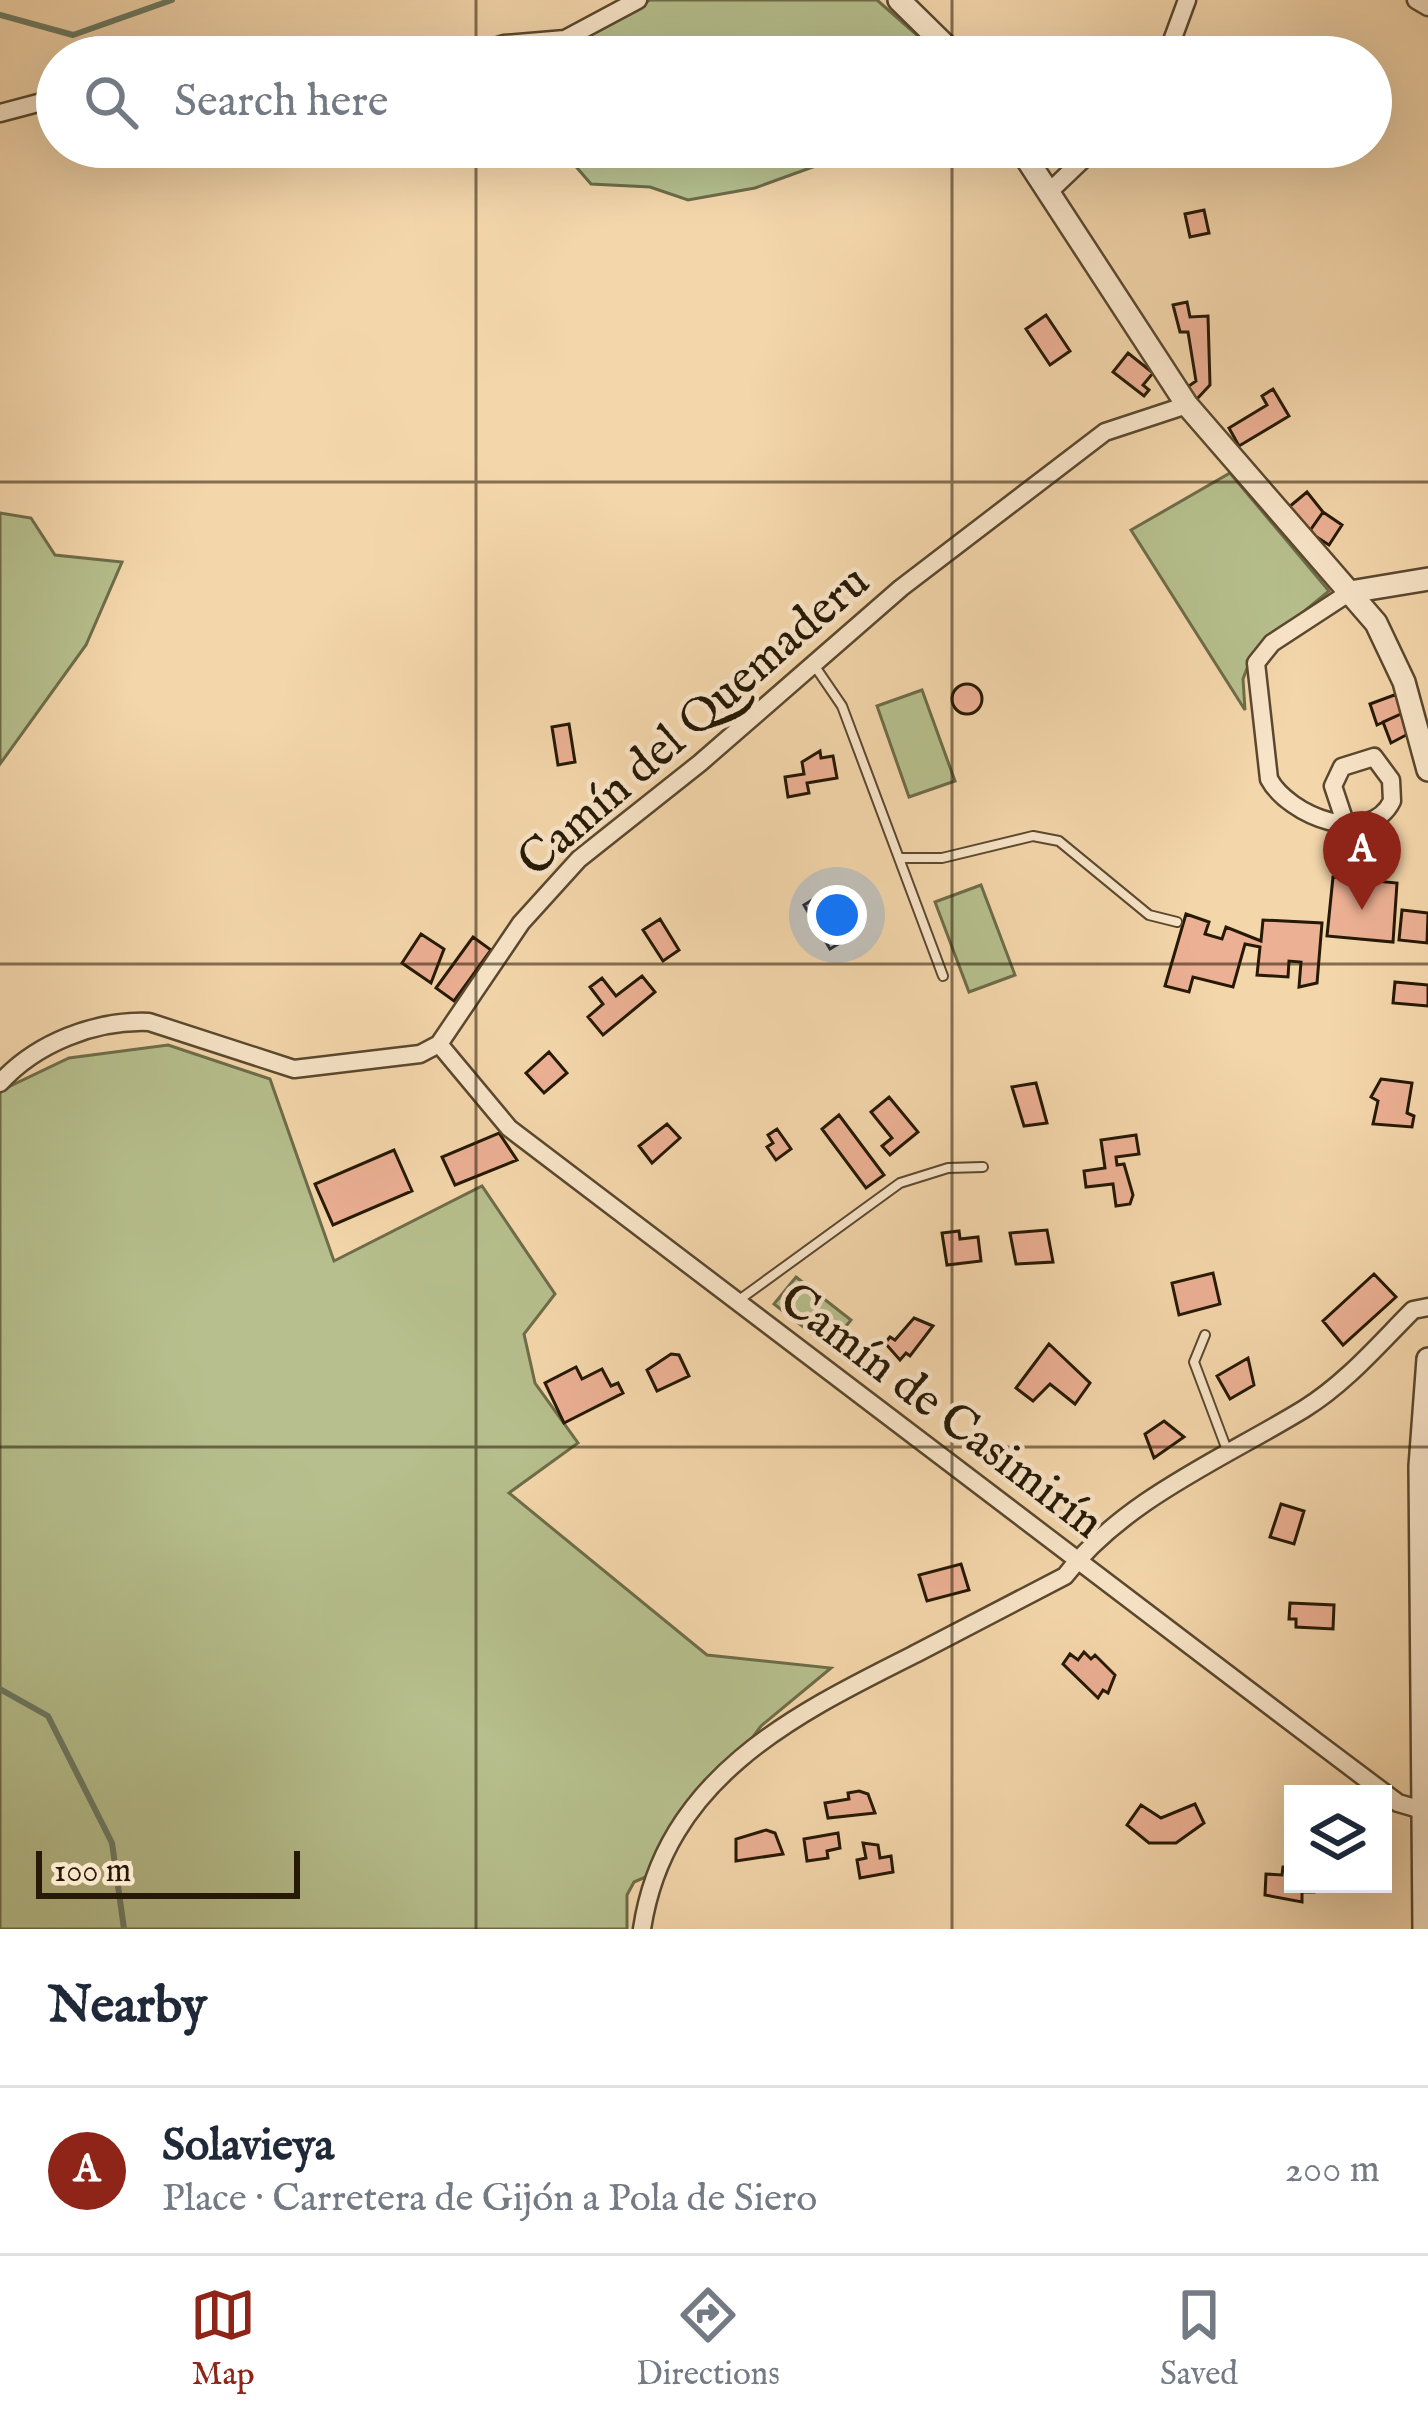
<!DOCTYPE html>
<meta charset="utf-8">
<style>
:root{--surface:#fff;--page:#f6f6f7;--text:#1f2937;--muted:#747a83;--line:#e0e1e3;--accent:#8f2418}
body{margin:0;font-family:"IM FELL English",serif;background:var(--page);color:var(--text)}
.controls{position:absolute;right:36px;bottom:36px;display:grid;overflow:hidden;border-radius:0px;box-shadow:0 12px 48px #0002}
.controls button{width:108px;height:108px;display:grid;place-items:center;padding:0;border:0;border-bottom:3px solid var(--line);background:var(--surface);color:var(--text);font:60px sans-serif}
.scale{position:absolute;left:36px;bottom:30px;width:264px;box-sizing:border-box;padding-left:12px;border:6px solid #261905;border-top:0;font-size:33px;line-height:42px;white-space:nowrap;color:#261905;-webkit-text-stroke:9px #f8e4c8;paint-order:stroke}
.you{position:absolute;left:837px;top:915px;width:42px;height:42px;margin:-30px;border:9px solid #fff;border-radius:50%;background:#1a73e8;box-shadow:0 0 0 18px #1a73e833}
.badge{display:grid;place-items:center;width:78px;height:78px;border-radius:50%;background:var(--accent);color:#fff;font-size:39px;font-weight:700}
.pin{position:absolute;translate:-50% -99px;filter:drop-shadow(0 3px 6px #0008)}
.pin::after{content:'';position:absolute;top:63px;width:42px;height:36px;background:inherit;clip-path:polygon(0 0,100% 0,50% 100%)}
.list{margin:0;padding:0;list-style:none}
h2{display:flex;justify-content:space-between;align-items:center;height:156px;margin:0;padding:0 48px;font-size:51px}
h2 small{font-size:39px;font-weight:400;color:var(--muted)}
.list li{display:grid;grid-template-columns:78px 1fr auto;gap:36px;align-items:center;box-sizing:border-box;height:168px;padding:0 48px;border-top:3px solid var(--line)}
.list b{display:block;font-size:45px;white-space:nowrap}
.list p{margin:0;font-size:39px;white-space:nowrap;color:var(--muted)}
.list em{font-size:39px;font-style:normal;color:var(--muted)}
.icon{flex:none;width:66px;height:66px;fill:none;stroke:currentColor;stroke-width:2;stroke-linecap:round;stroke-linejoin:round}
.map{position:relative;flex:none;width:1428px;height:1929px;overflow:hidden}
.search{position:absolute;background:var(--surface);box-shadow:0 12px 48px #0002;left:36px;right:36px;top:36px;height:132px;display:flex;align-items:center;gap:30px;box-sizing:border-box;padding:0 42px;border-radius:66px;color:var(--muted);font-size:45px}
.sheet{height:324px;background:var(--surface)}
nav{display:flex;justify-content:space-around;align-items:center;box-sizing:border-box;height:168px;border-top:3px solid var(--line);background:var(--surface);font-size:33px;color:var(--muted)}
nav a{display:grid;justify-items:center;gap:6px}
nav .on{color:var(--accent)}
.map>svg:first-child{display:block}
.green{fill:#b6bf8d;stroke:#6e6c49;stroke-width:3}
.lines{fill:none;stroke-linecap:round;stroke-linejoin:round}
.stream{stroke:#6d7a64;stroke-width:6}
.building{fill:#ecb094;stroke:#261905;stroke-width:3}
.service-casing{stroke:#5a482e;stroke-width:12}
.minor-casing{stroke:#5a482e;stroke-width:21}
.tertiary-casing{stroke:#5a482e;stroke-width:26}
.service{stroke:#f8e4c8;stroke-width:8}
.minor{stroke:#f8e4c8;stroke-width:16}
.tertiary{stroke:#f8e4c8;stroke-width:21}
.grid{fill:none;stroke:#261905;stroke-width:3;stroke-opacity:0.55}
.labels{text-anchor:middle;stroke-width:9;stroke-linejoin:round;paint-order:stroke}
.street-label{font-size:48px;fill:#261905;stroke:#f8e4c8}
</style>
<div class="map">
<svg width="1428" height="1929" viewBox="0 0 1428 1929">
<rect width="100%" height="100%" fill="#f4d6ab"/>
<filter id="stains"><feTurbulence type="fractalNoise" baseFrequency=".00167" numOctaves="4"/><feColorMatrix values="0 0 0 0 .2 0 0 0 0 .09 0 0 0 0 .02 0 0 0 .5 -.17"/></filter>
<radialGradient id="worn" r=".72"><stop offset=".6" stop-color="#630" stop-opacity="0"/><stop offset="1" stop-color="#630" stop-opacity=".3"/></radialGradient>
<path class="green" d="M 650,0 L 877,0 L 942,57 L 551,57 Z
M 559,147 L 868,147 L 755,188 L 688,200 L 650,187 L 591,184 Z
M 1230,473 L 1329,591 L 1253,653 L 1243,679 L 1245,710 L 1131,530 Z
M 0,513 L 31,518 L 55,555 L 122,562 L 86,645 L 0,764 Z
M 922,690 L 955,781 L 909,797 L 877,706 Z
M 981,885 L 1015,975 L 969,992 L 935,902 Z
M 168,1045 L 270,1079 L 334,1261 L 482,1186 L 555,1294 L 524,1334 L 535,1383 L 578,1443 L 509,1493 L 707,1655 L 831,1668 L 761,1726 L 648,1876 L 634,1882 L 627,1895 L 627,1929 L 0,1929 L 0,1091 L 69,1058 Z
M 796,1277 L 851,1320 L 829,1347 L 774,1304 Z"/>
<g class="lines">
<path class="stream" d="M 0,15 L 73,35 L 172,0
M 0,1689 L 48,1716 L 112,1843 L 124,1929"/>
</g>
<path class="building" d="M 1204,210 L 1209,233 L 1190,237 L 1185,214 Z
M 1187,302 L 1190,317 L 1208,316 L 1210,385 L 1195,401 L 1186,388 L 1196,381 L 1188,332 L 1180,332 L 1173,305 Z
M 1046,315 L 1070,351 L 1050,365 L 1026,329 Z
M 1128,353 L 1153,373 L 1143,385 L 1149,390 L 1144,396 L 1113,372 Z
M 1273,389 L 1289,416 L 1239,446 L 1229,428 L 1267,405 L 1262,396 Z
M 1307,492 L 1323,512 L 1309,532 L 1289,507 Z
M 1323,512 L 1342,525 L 1329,545 L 1309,532 Z
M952 699a15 15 0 1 1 30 0a15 15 0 1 1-30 0Z
M 1397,694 L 1403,713 L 1377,725 L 1370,704 Z
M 1403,713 L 1408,734 L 1391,743 L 1383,722 Z
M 569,724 L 575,762 L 558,765 L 552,727 Z
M 820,751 L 821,758 L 833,756 L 837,778 L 807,783 L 809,793 L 788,797 L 785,777 L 804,774 L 802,762 Z
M 1333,877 L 1397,883 L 1393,942 L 1327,936 Z
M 822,894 L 848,938 L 830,949 L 804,905 Z
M 1402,910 L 1428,913 L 1427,943 L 1399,940 Z
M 1186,914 L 1209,922 L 1205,934 L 1222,939 L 1226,927 L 1261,941 L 1263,920 L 1322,923 L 1317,983 L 1299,987 L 1301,962 L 1289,961 L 1288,977 L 1257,975 L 1260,947 L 1245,944 L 1233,987 L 1193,977 L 1189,992 L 1165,986 Z
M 660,919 L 679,950 L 663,961 L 643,930 Z
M 421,934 L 444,949 L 431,983 L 402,963 Z
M 473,937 L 491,950 L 454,1001 L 436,988 Z
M 642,976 L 655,992 L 603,1035 L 588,1017 L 603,1004 L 590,987 L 602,978 L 616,996 Z
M 1395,982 L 1428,985 L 1428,1006 L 1393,1003 Z
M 549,1052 L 567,1073 L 544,1093 L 526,1073 Z
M 1381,1079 L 1412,1083 L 1407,1113 L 1414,1116 L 1412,1127 L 1373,1124 L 1378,1101 L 1371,1097 Z
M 1036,1083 L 1047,1123 L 1024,1126 L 1012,1087 Z
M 889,1097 L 918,1132 L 890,1155 L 882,1146 L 892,1138 L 871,1112 Z
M 839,1115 L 884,1175 L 866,1188 L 822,1129 Z
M 667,1124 L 680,1138 L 652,1163 L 639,1146 Z
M 777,1129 L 791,1149 L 776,1160 L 767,1147 L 773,1143 L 768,1135 Z
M 499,1133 L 517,1160 L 455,1185 L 442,1157 Z
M 1136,1135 L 1139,1154 L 1116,1157 L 1117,1165 L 1124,1164 L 1133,1195 L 1130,1204 L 1116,1206 L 1113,1184 L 1086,1187 L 1084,1171 L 1105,1168 L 1101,1140 Z
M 394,1150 L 412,1191 L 333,1225 L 315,1184 Z
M 1047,1230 L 1053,1262 L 1016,1264 L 1010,1233 Z
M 959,1231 L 960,1239 L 978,1237 L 981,1261 L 947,1265 L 942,1233 Z
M 1213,1273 L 1220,1304 L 1179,1315 L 1172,1283 Z
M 1374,1274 L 1396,1297 L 1343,1345 L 1323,1321 Z
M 914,1318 L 933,1326 L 910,1356 L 906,1353 L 900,1360 L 885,1343 L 890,1337 L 895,1340 Z
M 1049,1344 L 1090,1383 L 1075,1404 L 1050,1384 L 1033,1401 L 1016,1388 Z
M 671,1354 L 679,1355 L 689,1376 L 657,1391 L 647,1370 Z
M 1248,1358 L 1254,1385 L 1230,1399 L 1217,1376 Z
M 576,1367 L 582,1379 L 602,1369 L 611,1386 L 618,1383 L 623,1393 L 564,1423 L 545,1383 Z
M 1164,1421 L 1184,1437 L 1154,1458 L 1145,1434 Z
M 1281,1504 L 1304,1511 L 1294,1544 L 1270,1537 Z
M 961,1564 L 969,1590 L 927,1601 L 919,1575 Z
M 1290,1603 L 1334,1605 L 1333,1629 L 1296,1627 L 1296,1619 L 1289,1619 Z
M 1084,1652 L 1091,1659 L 1095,1655 L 1115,1675 L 1108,1693 L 1103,1690 L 1098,1698 L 1063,1664 L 1070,1654 L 1078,1660 Z
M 859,1791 L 868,1794 L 875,1813 L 828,1818 L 825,1803 L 849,1799 L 848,1793 Z
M 1195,1804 L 1204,1823 L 1176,1843 L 1149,1843 L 1127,1825 L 1141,1805 L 1161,1818 Z
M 766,1830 L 775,1833 L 783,1854 L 736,1861 L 736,1839 Z
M 838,1833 L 840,1848 L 827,1851 L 828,1858 L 807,1861 L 804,1839 Z
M 863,1843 L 878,1845 L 880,1858 L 891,1856 L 893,1872 L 860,1878 L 857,1860 L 866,1858 Z
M 1283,1867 L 1293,1867 L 1293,1884 L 1314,1884 L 1314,1892 L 1302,1892 L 1302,1902 L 1265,1895 L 1266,1874 L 1282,1875 Z"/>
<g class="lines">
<defs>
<path id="service" d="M 814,665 L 842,706 L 943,976
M 899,858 L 942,858 L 1033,836 L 1059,841 L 1149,915 L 1177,922
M 739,1300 L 900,1183 L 948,1168 L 983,1167
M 1205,1335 L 1194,1362 L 1227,1450"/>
<path id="minor" d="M 1416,0 L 1428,7
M 464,57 L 504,44 L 565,39 L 638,0
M 1166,57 L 1187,0
M 0,113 L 57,98
M 1049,192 L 1096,147
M 1345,822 L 1333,786 L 1342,767 L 1374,757 L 1391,780 L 1392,801 C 1369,848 1288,815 1269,779 L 1256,663 L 1272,643 L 1350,592
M 439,1044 L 509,1128 L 1317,1742 L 1398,1803 L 1422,1810
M 0,1083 C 36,1043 95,1020 149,1022 L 294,1069 L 420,1054 L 439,1044 L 521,923 L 579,859 L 700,763 L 901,588 L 1105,432 L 1187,405
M 642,1929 C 665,1777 795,1714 917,1653 C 966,1628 1015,1602 1065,1576 C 1123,1500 1224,1458 1304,1409 C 1346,1383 1379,1344 1413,1310 L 1428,1307"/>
<path id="tertiary" d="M 899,0 L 957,57
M 1019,147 L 1187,405 L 1376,623 L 1404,682 L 1428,770
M 1350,592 L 1428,579
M 1424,1929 L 1420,1466 L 1428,1359"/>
</defs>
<use href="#service" class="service-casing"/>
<use href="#minor" class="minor-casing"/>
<use href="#tertiary" class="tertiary-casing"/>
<use href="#service" class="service"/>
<use href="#minor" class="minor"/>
<use href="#tertiary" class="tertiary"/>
</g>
<path class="grid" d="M 476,0 L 476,57M 952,0 L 952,57M 476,147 L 476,1929M 952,147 L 952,1929M 0,482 L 1428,482M 0,964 L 1428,964M 0,1447 L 1428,1447"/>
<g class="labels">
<g class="street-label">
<text transform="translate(692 719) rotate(-41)" y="17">Camín del Quemaderu</text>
<text transform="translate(943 1409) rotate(37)" y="17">Camín de Casimirín</text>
</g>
</g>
<rect width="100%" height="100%" filter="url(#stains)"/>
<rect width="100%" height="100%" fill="url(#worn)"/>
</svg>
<div class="controls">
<button><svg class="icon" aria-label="layers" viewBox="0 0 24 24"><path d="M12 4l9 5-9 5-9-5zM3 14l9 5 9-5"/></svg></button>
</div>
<div class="scale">100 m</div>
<div class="you"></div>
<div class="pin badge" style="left:1362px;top:910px">A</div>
<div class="search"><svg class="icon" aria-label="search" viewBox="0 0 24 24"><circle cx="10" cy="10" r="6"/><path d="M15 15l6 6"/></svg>Search here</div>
</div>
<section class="sheet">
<h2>Nearby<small></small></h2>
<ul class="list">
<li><span class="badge">A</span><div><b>Solavieya</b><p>Place · Carretera de Gijón a Pola de Siero</p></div><em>200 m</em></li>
</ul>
</section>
<nav>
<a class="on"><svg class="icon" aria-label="map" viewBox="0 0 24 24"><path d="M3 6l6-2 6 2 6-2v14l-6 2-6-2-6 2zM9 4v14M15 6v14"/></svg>Map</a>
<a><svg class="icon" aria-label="directions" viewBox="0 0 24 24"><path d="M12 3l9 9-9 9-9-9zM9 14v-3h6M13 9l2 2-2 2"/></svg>Directions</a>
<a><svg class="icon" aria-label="saved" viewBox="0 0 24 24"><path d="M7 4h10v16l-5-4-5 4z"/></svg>Saved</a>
</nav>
